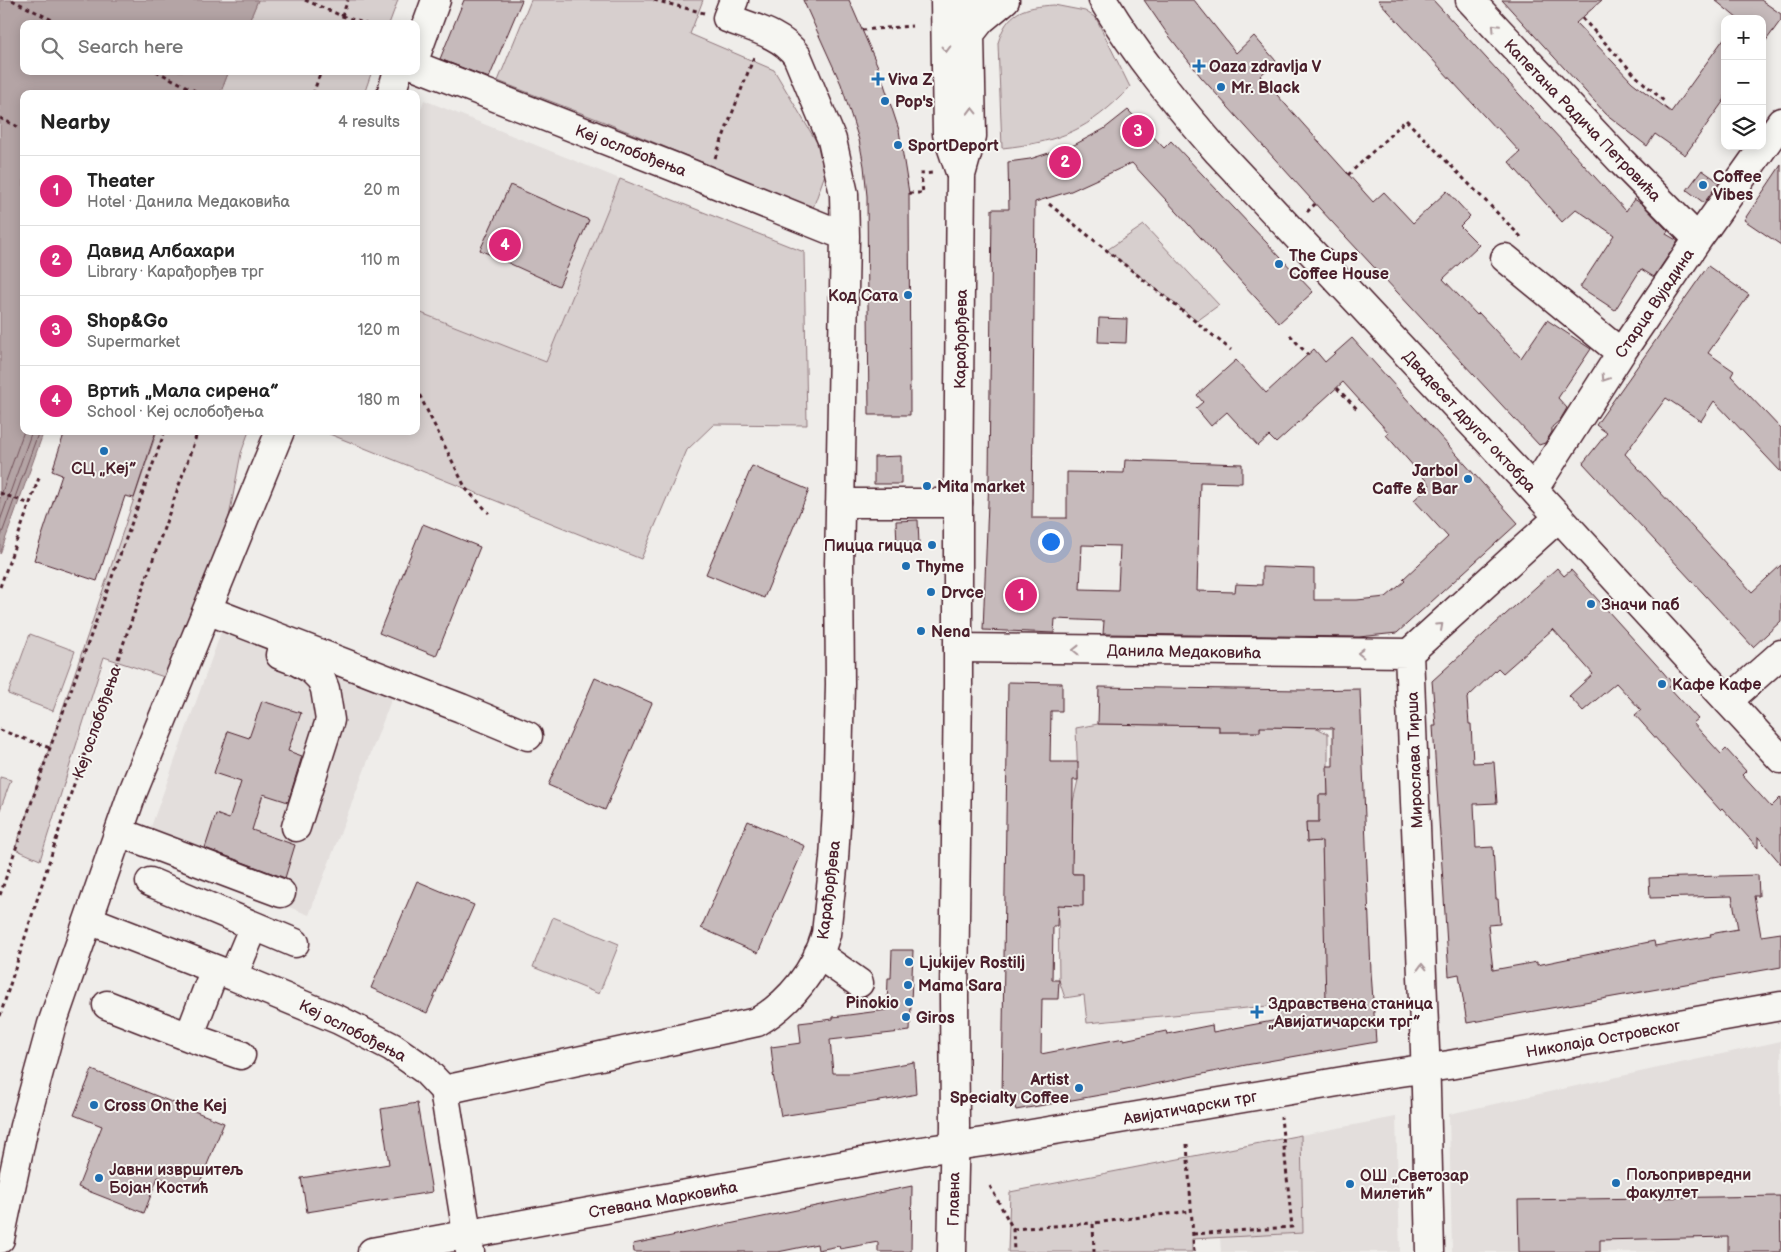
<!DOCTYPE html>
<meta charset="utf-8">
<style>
:root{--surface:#fff;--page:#f6f6f6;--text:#222;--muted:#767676;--line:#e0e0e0;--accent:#db2777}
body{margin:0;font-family:"Balsamiq Sans",sans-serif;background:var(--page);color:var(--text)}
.controls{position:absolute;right:15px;top:15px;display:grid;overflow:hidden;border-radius:10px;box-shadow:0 2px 12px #0003}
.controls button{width:45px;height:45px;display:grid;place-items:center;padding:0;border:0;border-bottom:1px solid var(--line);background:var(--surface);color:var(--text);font:25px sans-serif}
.you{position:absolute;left:1050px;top:541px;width:18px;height:18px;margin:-12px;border:4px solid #fff;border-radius:50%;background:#1a73e8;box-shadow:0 0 0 8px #1a73e833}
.badge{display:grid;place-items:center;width:32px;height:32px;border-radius:50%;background:var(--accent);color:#fff;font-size:16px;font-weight:700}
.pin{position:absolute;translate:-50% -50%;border:2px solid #fff;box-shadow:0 1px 5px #0006}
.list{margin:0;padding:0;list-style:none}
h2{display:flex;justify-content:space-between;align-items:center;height:65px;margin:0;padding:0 20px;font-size:21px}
h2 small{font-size:16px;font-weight:400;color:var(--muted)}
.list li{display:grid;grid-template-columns:32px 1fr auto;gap:15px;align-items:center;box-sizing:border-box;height:70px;padding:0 20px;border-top:1px solid var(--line)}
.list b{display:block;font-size:19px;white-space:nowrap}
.list p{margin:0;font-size:16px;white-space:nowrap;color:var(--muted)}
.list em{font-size:16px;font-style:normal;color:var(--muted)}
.icon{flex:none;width:28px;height:28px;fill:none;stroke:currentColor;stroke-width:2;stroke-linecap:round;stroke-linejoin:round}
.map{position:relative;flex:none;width:1781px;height:1252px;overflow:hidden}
.search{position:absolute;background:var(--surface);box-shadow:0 2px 12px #0003;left:20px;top:20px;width:400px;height:55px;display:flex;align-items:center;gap:12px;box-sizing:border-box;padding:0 18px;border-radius:10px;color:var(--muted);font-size:19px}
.panel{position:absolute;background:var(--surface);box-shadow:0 2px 12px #0003;left:20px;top:90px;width:400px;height:345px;border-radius:10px}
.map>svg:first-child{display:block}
.built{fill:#e3dedc}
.green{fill:#d7cfce;stroke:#90777c}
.water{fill:#b4a4a5;stroke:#8a6f74}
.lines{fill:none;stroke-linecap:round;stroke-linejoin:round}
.shore{stroke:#74545c;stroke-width:1}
.building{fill:#c6babb;stroke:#4a1f2b;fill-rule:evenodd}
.minor-casing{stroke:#4a1f2b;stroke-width:31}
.major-casing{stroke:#4a1f2b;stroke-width:31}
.path{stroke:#4a1f2b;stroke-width:3;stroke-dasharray:4 4;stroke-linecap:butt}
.minor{stroke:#f6f6f2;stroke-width:28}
.major{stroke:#f6f6f2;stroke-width:28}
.oneway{stroke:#a99598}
.poi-dot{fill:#1f6fb2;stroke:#f6f6f2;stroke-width:2}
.labels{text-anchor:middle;stroke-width:4;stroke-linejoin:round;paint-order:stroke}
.poi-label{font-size:16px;font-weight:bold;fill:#4a1f2b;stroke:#f6f6f2;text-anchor:start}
.street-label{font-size:16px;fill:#4a1f2b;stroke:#f6f6f2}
</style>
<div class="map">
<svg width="1781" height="1252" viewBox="0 0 1781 1252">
<rect width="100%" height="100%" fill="#efedea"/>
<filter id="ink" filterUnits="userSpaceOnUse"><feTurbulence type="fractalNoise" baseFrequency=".02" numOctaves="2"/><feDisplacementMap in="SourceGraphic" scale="10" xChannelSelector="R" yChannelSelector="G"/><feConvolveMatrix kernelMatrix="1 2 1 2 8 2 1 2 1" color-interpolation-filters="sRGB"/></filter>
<g filter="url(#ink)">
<path class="built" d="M 424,100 L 620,179 L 546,362 L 416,311 L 416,124 Z
M 224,624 L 395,690 L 309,915 L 143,849 Z
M 1781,1041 L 1781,1252 L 1452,1252 L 1449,1114 Z
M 1396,1117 L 1400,1252 L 1221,1252 L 1220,1237 L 1303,1233 L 1301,1135 Z"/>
<path class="green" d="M 258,0 L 398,0 L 389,24 L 248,24 Z
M 531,0 L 703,0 L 690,34 L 774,70 L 829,163 L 813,208 L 602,121 L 498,81 Z
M 1054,5 L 1085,11 L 1096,18 L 1130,87 C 1089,130 1060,142 1002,148 L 998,43 C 1007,11 1024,7 1054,5 Z
M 229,71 L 372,71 L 364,94 L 220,94 Z
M 620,179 L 804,252 L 807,425 L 714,424 L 687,450 L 641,559 L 322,431 L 416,431 L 416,311 L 546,362 Z
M 1144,225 L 1219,305 L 1197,321 L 1107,250 Z
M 157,431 L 249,431 L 241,453 L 223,549 L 170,679 L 104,657 L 40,860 L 15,849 Z
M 30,634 L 75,651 L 53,711 L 8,694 Z
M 1301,719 L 1328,734 L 1328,795 L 1319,795 L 1319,822 L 1306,822 L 1307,841 L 1322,841 L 1328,998 L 1322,1001 L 1087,1023 L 1084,995 L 1065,998 L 1059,980 L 1058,905 L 1083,905 L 1083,874 L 1066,873 L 1072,857 L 1073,802 L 1078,780 L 1076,728 L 1098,724 L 1219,726 L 1219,732 L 1260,732 L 1260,723 L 1273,727 L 1301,728 Z
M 0,777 L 11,780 L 0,810 Z
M 553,917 L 619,944 L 599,994 L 533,967 Z
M 1301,1135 L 1303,1233 L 1192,1239 L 1192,1252 L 1008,1252 L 1010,1192 Z"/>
<path class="water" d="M 0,0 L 258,0 L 248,24 L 24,24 L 24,71 L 229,71 L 220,94 L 24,94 L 24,431 L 44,431 L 0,554 Z"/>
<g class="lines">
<path class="shore" d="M 0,498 L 24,431
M 0,521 L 32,431
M 0,539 L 39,431"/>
</g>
<path class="building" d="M 464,0 L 522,0 L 489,78 L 440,59 Z
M 803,0 L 849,0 L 879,69 L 899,130 L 909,193 L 910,415 L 869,415 L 867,196 L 864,166 L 859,140 L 841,84 Z
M 1144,0 L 1194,0 L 1236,53 L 1254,36 L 1276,61 L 1260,76 L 1373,202 L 1384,192 L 1413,223 L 1447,191 L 1470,216 L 1460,226 L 1479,245 L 1443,279 L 1477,315 L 1479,313 L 1521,358 L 1547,320 L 1591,349 L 1558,398 L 1567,408 L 1560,420 L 1552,427 L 1552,432 L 1545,443 L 1539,445 L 1320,209 L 1201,77 L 1166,32 Z
M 1378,0 L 1433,0 L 1626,211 L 1634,199 L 1642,204 L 1668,231 L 1666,234 L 1678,241 L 1654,277 L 1641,269 L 1615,310 L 1580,287 L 1614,235 L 1576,209 L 1562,222 L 1509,162 L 1520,152 L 1497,127 L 1495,128 Z
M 1502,0 L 1602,0 L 1576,23 L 1632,82 L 1671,112 L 1725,37 L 1725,99 L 1685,155 L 1655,134 L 1647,146 L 1606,114 Z
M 1715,0 L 1761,0 L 1781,14 L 1781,20 L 1762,46 L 1762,19 L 1738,19 Z
M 1128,110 L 1164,148 L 1171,141 L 1313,292 L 1279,323 L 1132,163 L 1071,191 L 1035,202 L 1032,518 L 1067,518 L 1067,472 L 1124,473 L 1125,460 L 1242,464 L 1242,483 L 1200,482 L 1197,591 L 1235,592 L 1236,584 L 1262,585 L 1262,567 L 1314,569 L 1314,600 L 1357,600 L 1386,597 L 1405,581 L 1403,579 L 1448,537 L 1414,500 L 1430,485 L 1386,435 L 1389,433 L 1343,382 L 1276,443 L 1269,436 L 1258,446 L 1227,412 L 1211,426 L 1196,408 L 1203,402 L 1197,395 L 1236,360 L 1266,393 L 1314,349 L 1325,362 L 1352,338 L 1518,523 L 1397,633 L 1359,637 L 1103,634 L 1104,621 L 1055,619 L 1054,633 L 983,630 L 989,477 L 992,209 L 1009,209 L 1008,162 L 1030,159 L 1074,145 L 1104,129 ZM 1082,545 L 1120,546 L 1118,590 L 1080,589 Z
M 1781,165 L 1781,245 L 1744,220 Z
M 1702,170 L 1719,182 L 1704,203 L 1687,190 Z
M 510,185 L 589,220 L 559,286 L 480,250 Z
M 1708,266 L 1749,295 L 1708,353 L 1734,371 L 1731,376 L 1781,429 L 1781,472 L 1714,401 L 1701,421 L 1666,398 L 1625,454 L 1752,592 L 1781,565 L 1781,621 L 1753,647 L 1583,463 L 1607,433 L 1596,425 Z
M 1099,318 L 1127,319 L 1126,343 L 1098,342 Z
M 65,431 L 156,431 L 134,498 L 125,496 L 97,581 L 34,560 L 62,475 L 52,471 Z
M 901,456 L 901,484 L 874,484 L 874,457 Z
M 752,466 L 809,490 L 764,598 L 706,574 Z
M 918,520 L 919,545 L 897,546 L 896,521 Z
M 423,524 L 480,547 L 436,656 L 379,633 Z
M 1557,568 L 1564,576 L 1571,570 L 1663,672 L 1673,684 L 1669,687 L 1698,719 L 1693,723 L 1721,754 L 1726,749 L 1746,771 L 1742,775 L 1771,807 L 1781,797 L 1781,864 L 1758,837 L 1758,848 L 1722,808 L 1720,810 L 1635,715 L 1641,710 L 1616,683 L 1583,711 L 1569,696 L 1593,674 L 1553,629 L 1503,673 L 1498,668 L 1467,698 L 1469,724 L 1471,724 L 1473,763 L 1494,762 L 1497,803 L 1474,804 L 1476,848 L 1493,847 L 1496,899 L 1498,899 L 1500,924 L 1488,925 L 1493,970 L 1537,962 L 1537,965 L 1654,941 L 1655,946 L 1711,936 L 1710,934 L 1738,929 L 1732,896 L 1650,898 L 1649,878 L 1758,875 L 1759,896 L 1754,896 L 1761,936 L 1781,933 L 1781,967 L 1467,1023 L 1459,974 L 1449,976 L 1433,726 L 1436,726 L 1432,681 Z
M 595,678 L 652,703 L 605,810 L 548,785 Z
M 1008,682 L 1062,683 L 1062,711 L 1051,711 L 1050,762 L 1078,762 L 1078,780 L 1073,780 L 1072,874 L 1083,874 L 1083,906 L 1058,905 L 1057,926 L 1053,926 L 1052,980 L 1059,980 L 1058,999 L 1042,999 L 1041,1054 L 1124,1038 L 1124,1040 L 1166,1031 L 1167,1034 L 1212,1025 L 1213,1032 L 1278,1020 L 1277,1006 L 1326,1001 L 1322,841 L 1307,842 L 1306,822 L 1319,822 L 1319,795 L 1328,795 L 1327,766 L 1333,766 L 1333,728 L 1260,727 L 1260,732 L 1219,732 L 1219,726 L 1098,724 L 1099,687 L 1302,690 L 1360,689 L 1371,972 L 1376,1042 L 1246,1065 L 1117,1092 L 1016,1110 L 1012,1097 L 1002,1098 Z
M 262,701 L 301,713 L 288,751 L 302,756 L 288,802 L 263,794 L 252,830 L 295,845 L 285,878 L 205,848 L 216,814 L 229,819 L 241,782 L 214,773 L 228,731 L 249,738 Z
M 748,821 L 805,846 L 758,953 L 701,928 Z
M 417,881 L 474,905 L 427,1013 L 371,988 Z
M 892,950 L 913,950 L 910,1031 L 830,1040 L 833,1073 L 851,1073 L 914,1062 L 916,1094 L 893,1099 L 781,1116 L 773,1074 L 774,1074 L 771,1047 L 801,1043 L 799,1023 L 833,1019 L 833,1017 L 887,1010 L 888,978 L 891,978 Z
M 92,1070 L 224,1123 L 196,1192 L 158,1177 L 144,1213 L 78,1187 L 102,1126 L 74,1115 Z
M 417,1103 L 432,1192 L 307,1212 L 301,1178 L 389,1164 L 381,1109 Z
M 912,1186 L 911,1252 L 878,1252 L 878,1242 L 840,1249 L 839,1246 L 818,1250 L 817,1244 L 778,1252 L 634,1252 L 633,1244 Z
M 1780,1196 L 1781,1252 L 1728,1252 L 1728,1237 L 1600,1240 L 1600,1252 L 1519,1252 L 1518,1200 Z"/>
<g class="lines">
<defs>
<path id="minor" d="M 1470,0 L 1622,162 L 1698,239
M 416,55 L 436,0
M 416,66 L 674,167 L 845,236
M 391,94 L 398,71
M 1505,258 L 1621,353
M 1534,489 L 1621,353 L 1698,239 L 1781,122
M 840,503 L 958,503
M 207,610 L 461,708 L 528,736
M 958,648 L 1409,653
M 280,655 L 296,661 L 311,669 L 321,679 L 325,689 L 330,720 L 296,827
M 1728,701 L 1781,654
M 119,832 L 281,893
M 150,882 L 295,943
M 89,920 L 233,976 L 339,1020 L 392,1047 L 425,1070 L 444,1090 L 470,1252
M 818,954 L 859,983
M 233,976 L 254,926
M 107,1005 L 189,1037 L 215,969
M 189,1037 L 241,1055
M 444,1090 L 757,1022 C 790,1003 816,970 826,934 L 834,859 L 837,809 L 840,684 L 839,567 L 845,236 L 844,194 L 832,140 L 797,56 C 782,34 750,27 727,18 L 734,0
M 0,1239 L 24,1126 L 52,1024 L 132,794 L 280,431
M 372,1252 L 921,1151 L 990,1141 L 1373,1076 L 1449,1065 L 1781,1006
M 1430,1252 L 1425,1050 L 1409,653 L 1559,517"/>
<path id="major" d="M 945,0 L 947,134 L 961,175
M 1103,0 C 1136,55 1176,104 1218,152 L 1522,477 L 1781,759
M 970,34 L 981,20 L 1005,0
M 952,1252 L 955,1126 L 954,996 L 958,684 L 958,503 L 961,175 L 972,136 L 970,34 L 972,0"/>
</defs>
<use href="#minor" class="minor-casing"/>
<use href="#major" class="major-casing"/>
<path class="path" d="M 12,0 L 60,24
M 305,0 L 342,16 L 366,24
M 654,0 L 704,13
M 1582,18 L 1636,76 L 1665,102
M 339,24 L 348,0
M 862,30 L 912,26
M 156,71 L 201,94
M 313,94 L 321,71
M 0,118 L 24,130
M 715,158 L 755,54
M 1348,175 L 1406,120 L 1522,238
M 909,193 L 923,193 L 921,174 L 933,173
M 1049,204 L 1231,350
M 1307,212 L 1315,204
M 1290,335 L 1308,355
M 416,388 L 466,489 L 489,513
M 1337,388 L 1359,411
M 0,493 L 30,504
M 0,587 L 40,475
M 0,730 L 50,748
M 0,895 L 50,748 L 165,431
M 0,1016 L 71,793 L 198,431
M 1187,1144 L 1194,1252
M 990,1186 L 1013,1229 L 1014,1252
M 1013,1229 L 1093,1223
M 1193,1234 L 1292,1227 L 1281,1117
M 1094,1252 L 1093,1223 L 1191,1211"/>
<use href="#minor" class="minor"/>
<use href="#major" class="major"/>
</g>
<defs><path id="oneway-chevron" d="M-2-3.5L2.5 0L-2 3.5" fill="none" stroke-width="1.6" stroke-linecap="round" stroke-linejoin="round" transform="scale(1.25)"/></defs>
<g class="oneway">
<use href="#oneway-chevron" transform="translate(1495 27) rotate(-133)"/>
<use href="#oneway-chevron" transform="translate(946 49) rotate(89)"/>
<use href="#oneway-chevron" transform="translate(972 111) rotate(-91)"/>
<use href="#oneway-chevron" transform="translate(1605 378) rotate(123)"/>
<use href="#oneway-chevron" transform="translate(1440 626) rotate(-42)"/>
<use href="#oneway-chevron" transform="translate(1076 650) rotate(-179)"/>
<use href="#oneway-chevron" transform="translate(1361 653) rotate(-179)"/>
<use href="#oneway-chevron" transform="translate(1422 967) rotate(-92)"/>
</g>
</g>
<g class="poi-dot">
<path d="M1196.5 58.5h5v5h5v5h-5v5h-5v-5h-5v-5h5z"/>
<path d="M875.5 71.5h5v5h5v5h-5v5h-5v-5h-5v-5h5z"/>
<circle cx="1221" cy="87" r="5"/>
<circle cx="885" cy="101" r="5"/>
<circle cx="898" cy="145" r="5"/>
<circle cx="1703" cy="185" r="5"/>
<circle cx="1279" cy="264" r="5"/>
<circle cx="908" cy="295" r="5"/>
<circle cx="104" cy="451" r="5"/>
<circle cx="1468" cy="479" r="5"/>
<circle cx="927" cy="486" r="5"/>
<circle cx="932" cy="545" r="5"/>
<circle cx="906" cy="566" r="5"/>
<circle cx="931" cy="592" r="5"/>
<circle cx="1591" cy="604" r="5"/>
<circle cx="921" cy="631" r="5"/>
<circle cx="1662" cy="684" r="5"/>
<circle cx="909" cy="962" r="5"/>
<circle cx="908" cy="985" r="5"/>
<circle cx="909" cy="1002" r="5"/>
<path d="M1254.5 1004.5h5v5h5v5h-5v5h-5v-5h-5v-5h5z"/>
<circle cx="906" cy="1017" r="5"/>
<circle cx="1079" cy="1088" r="5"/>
<circle cx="94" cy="1105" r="5"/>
<circle cx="99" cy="1178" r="5"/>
<circle cx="1616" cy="1183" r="5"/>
<circle cx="1350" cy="1184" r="5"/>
</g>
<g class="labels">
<g class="poi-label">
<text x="1209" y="72">Oaza zdravlja V</text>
<text x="888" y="85">Viva Z</text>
<text x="1231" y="93">Mr. Black</text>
<text x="895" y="107">Pop's</text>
<text x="908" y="151">SportDeport</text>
<text x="1713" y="182">Coffee<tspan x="1713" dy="18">Vibes</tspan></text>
<text x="1289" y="261">The Cups<tspan x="1289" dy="18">Coffee House</tspan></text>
<text x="898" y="301" text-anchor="end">Код Сата</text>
<text x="104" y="474" text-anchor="middle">СЦ „Кеј”</text>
<text x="1458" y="476" text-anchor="end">Jarbol<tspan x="1458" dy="18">Caffe &amp; Bar</tspan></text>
<text x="937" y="492">Mita market</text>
<text x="922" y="551" text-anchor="end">Пицца гицца</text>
<text x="916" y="572">Thyme</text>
<text x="941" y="598">Drvce</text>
<text x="1601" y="610">Значи паб</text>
<text x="931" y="637">Nena</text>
<text x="1672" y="690">Кафе Кафе</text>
<text x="919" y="968">Ljukijev Rostilj</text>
<text x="918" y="991">Mama Sara</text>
<text x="899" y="1008" text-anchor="end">Pinokio</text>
<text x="1268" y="1009">Здравствена станица<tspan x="1268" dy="18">„Авијатичарски трг”</tspan></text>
<text x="916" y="1023">Giros</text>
<text x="1069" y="1085" text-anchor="end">Artist<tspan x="1069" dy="18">Specialty Coffee</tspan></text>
<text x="104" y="1111">Cross On the Kej</text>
<text x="109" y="1175">Јавни извршитељ<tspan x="109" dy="18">Бојан Костић</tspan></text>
<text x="1626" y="1180">Пољопривредни<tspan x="1626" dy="18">факултет</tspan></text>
<text x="1360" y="1181">ОШ „Светозар<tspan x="1360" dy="18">Милетић”</tspan></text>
</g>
<g class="street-label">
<text transform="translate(1583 120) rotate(46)" y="6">Капетана Радича Петровића</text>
<text transform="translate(631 150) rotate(21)" y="6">Кеј ослобођења</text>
<text transform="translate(1654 303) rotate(-56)" y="6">Старца Вујадина</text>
<text transform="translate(960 339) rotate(-89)" y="6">Карађорђева</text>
<text transform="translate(1470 421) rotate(47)" y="6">Двадесет другог октобра</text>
<text transform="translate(1184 651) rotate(1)" y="6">Данила Медаковића</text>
<text transform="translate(96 722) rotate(-71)" y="6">Кеј ослобођења</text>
<text transform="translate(1414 760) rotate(-92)" y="6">Мирослава Тирша</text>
<text transform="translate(828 890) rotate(-83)" y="6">Карађорђева</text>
<text transform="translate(353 1030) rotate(27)" y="6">Кеј ослобођења</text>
<text transform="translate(1603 1038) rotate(-10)" y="6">Николаја Островског</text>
<text transform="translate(1190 1107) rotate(-10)" y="6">Авијатичарски трг</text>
<text transform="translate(663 1199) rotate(-10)" y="6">Стевана Марковића</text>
<text transform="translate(953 1199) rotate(-89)" y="6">Главна</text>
</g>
</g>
</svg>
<div class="controls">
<button>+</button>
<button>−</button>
<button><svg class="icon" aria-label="layers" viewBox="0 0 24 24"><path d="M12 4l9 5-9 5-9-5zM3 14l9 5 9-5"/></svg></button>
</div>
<div class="you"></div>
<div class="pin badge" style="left:1021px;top:595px">1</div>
<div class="pin badge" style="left:1065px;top:162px">2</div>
<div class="pin badge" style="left:1138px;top:131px">3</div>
<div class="pin badge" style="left:505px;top:245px">4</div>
<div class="search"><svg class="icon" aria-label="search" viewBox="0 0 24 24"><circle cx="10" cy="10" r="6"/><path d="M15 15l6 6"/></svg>Search here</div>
<section class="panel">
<h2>Nearby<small>4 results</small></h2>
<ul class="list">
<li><span class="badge">1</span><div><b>Theater</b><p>Hotel · Данила Медаковића</p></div><em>20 m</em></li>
<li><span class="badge">2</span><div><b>Давид Албахари</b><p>Library · Карађорђев трг</p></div><em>110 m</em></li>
<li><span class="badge">3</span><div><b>Shop&amp;Go</b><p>Supermarket</p></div><em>120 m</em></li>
<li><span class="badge">4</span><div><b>Вртић „Мала сирена”</b><p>School · Кеј ослобођења</p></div><em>180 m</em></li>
</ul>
</section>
</div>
